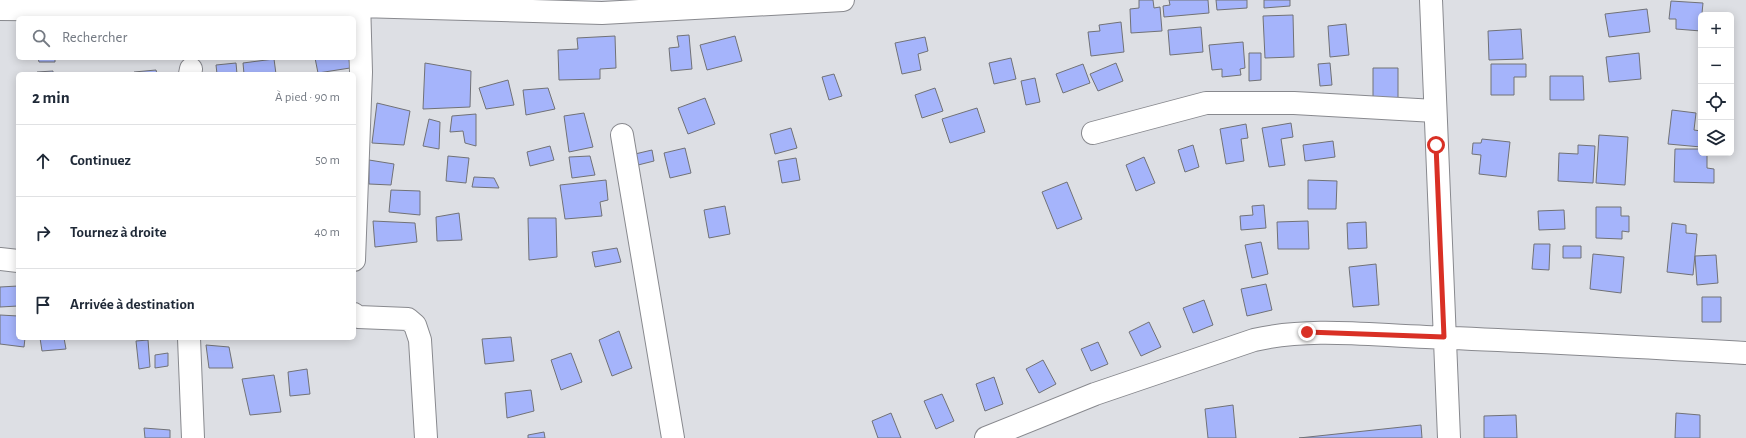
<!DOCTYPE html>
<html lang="fr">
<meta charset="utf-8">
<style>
:root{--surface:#fff;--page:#f2f2f3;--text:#1f2937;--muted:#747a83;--line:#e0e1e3}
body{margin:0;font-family:"Alegreya Sans",sans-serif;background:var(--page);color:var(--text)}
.controls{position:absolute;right:12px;top:12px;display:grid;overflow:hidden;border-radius:6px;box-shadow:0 2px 10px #0003}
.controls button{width:36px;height:36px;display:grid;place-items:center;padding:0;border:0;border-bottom:1px solid var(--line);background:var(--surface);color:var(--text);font:20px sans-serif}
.stop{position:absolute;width:12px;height:12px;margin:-9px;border:3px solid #d93025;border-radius:50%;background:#fff}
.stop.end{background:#d93025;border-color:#fff;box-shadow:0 1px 4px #0008}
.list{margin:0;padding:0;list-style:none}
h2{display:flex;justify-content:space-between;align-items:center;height:52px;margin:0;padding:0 16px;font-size:17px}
h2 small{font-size:13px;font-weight:400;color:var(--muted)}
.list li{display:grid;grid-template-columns:26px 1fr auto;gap:12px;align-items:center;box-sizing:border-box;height:72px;padding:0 16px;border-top:1px solid var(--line)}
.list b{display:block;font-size:15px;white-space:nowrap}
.list em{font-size:13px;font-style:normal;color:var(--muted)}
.icon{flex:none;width:22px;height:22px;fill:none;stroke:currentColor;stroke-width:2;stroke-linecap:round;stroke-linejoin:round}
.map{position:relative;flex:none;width:1746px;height:438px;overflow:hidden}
.search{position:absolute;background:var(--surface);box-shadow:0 2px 10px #0003;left:16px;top:16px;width:340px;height:44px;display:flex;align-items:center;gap:10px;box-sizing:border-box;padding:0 14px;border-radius:6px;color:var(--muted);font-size:15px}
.panel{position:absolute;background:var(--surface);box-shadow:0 2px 10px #0003;left:16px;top:72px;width:340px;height:268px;border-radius:6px}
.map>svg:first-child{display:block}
.building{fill:#a5b4fb;stroke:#717276}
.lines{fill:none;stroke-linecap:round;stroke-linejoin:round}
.minor-casing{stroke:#88898e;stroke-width:24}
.minor{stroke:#fff;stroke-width:22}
.route{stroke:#d93025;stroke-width:5}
</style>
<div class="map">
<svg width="1746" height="438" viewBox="0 0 1746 438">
<rect width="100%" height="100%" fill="#dddfe4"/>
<path class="building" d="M 1139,0 L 1153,0 L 1154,8 L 1160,7 L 1162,31 L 1131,33 L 1130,9 L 1139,8 Z
M 1169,0 L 1208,0 L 1209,13 L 1164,17 L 1163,6 L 1170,5 Z
M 1216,0 L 1247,0 L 1247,8 L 1217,10 Z
M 1264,0 L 1290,0 L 1290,6 L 1264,8 Z
M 1671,1 L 1703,3 L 1702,13 L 1710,14 L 1710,15 L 1701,15 L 1701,31 L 1676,29 L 1676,19 L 1669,19 Z
M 1647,9 L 1650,32 L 1609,37 L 1605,14 Z
M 1293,15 L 1294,57 L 1265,58 L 1263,16 Z
M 1121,22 L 1124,52 L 1091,56 L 1088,32 L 1100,31 L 1099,25 Z
M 1346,24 L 1349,55 L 1330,57 L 1328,26 Z
M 1201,27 L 1203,52 L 1170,55 L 1168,30 Z
M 1521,29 L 1523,59 L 1489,60 L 1488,31 Z
M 689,35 L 692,69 L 671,71 L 669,48 L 679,47 L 677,36 Z
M 615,36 L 616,68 L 600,69 L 600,79 L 559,80 L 558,50 L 578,49 L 577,38 Z
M 735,36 L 742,61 L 707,70 L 700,45 Z
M 925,37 L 928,51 L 918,54 L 921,70 L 902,74 L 895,43 Z
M 1243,42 L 1245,68 L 1240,69 L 1241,75 L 1222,77 L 1222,69 L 1212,70 L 1209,45 Z
M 1249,53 L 1261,53 L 1261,80 L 1249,81 Z
M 1639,53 L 1641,79 L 1609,82 L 1606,57 Z
M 38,58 L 55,58 L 55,62 L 39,62 Z
M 315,58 L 349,58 L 350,68 L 318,73 Z
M 1011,58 L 1016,79 L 994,84 L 989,63 Z
M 274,59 L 276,74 L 244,74 L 243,63 Z
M 236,63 L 237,74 L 217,74 L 216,65 Z
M 425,63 L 471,71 L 470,107 L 423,109 Z
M 1116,63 L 1123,81 L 1098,91 L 1090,74 Z
M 1330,63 L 1332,85 L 1320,86 L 1318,64 Z
M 1083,64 L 1090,83 L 1063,93 L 1056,74 Z
M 1491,64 L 1526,64 L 1526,77 L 1514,77 L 1514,95 L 1491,95 Z
M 1373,68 L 1398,68 L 1398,100 L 1373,100 Z
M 156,70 L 157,74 L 134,74 L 134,72 Z
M 53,71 L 53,74 L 37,74 L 37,72 Z
M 834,74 L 842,96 L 829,100 L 822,77 Z
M 1550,76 L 1583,76 L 1584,100 L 1550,100 Z
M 1035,78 L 1040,102 L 1026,105 L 1021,81 Z
M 508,80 L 514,105 L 486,109 L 479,88 Z
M 1699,83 L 1701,83 L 1701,106 Z
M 548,88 L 555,109 L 526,115 L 523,90 Z
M 935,88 L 943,111 L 922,118 L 915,95 Z
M 705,98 L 715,124 L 688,134 L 678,108 Z
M 377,103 L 410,111 L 404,145 L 372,143 Z
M 977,108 L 985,132 L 950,143 L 942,119 Z
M 1672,110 L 1696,113 L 1694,130 L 1701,131 L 1701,147 L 1668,144 Z
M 584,113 L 593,147 L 569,152 L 564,116 Z
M 476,114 L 476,146 L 465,143 L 463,131 L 450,132 L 452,116 Z
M 429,119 L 440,122 L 439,149 L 423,146 Z
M 1291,123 L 1293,137 L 1281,139 L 1285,165 L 1269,167 L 1262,128 Z
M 1246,124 L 1248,138 L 1241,139 L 1244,161 L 1226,164 L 1220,129 Z
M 791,128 L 797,148 L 775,154 L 770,134 Z
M 1599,135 L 1628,137 L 1625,185 L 1596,183 Z
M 1482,139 L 1510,142 L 1506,177 L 1479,174 L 1481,155 L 1472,154 L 1473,143 L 1481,143 Z
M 1333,141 L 1335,157 L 1305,161 L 1303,145 Z
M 1193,145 L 1199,167 L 1185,172 L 1178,150 Z
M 1578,145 L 1595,146 L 1593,183 L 1558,181 L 1559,153 L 1578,154 Z
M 550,146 L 554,160 L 530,166 L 527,152 Z
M 685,148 L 691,173 L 670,178 L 664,153 Z
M 1675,149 L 1701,149 L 1701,153 L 1707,153 L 1707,168 L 1714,169 L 1714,183 L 1674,182 Z
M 652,150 L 654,161 L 638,165 L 635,154 Z
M 448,156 L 469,158 L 466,183 L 446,181 Z
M 590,156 L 595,175 L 572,178 L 569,157 Z
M 1144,157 L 1155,183 L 1136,191 L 1126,165 Z
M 796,158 L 800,180 L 782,183 L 778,161 Z
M 369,160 L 394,164 L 391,185 L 369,184 Z
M 474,177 L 494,178 L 499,188 L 472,187 Z
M 606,180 L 608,200 L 600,202 L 602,216 L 565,219 L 560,185 Z
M 1308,180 L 1337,181 L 1336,209 L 1308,209 Z
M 1067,182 L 1082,219 L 1057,229 L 1042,192 Z
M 391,190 L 420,191 L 420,215 L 389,212 Z
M 1264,205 L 1266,228 L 1241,230 L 1240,216 L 1253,215 L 1252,206 Z
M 725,206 L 730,234 L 709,238 L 704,210 Z
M 1596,207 L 1621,207 L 1621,216 L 1629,216 L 1629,232 L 1622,231 L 1622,239 L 1596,238 Z
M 1564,210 L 1565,229 L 1539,230 L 1538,211 Z
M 459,213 L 462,240 L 437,241 L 436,217 Z
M 528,218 L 556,218 L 557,257 L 529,260 Z
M 373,221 L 415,223 L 417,242 L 375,247 Z
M 1308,221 L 1309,249 L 1278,249 L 1277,222 Z
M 1366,222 L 1367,248 L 1348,249 L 1347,223 Z
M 1672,223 L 1686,225 L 1686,233 L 1697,234 L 1693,275 L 1667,272 Z
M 1261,242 L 1268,274 L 1252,278 L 1245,245 Z
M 1534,244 L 1550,244 L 1549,270 L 1532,269 Z
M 1563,246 L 1581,246 L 1581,258 L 1563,258 Z
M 617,248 L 621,262 L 595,267 L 592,252 Z
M 1593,254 L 1624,257 L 1621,293 L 1590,289 Z
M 1716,255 L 1718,283 L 1697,285 L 1695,256 Z
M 1376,264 L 1379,305 L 1353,307 L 1349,267 Z
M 1266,284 L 1272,310 L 1247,316 L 1241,289 Z
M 18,286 L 18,306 L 0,307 L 0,287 Z
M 1702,297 L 1721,297 L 1721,322 L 1702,322 Z
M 1204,300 L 1213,325 L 1193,333 L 1183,308 Z
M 0,315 L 18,316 L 18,338 L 25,338 L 24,347 L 0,344 Z
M 1149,322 L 1161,347 L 1141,356 L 1129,332 Z
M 619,331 L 632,368 L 612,376 L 599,340 Z
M 511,337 L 514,361 L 485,364 L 482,339 Z
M 40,338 L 64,338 L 66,349 L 42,351 Z
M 148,340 L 150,367 L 139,369 L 136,341 Z
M 1098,342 L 1108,364 L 1091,371 L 1081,349 Z
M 206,345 L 229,347 L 233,368 L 209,368 Z
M 168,353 L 168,366 L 155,368 L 155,355 Z
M 571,353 L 582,382 L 561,390 L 551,360 Z
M 1043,360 L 1056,384 L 1039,393 L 1026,369 Z
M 307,369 L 310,394 L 290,396 L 288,372 Z
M 274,375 L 281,412 L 250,415 L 242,379 Z
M 994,377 L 1003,404 L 985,411 L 976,384 Z
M 531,390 L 534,411 L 507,418 L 505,393 Z
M 942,394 L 954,421 L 936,429 L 924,401 Z
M 1233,405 L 1236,438 L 1208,438 L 1205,409 Z
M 891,413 L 901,438 L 878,438 L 872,421 Z
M 1676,413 L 1700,415 L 1700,438 L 1675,438 Z
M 1516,415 L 1517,438 L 1484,438 L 1484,416 Z
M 1421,425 L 1422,438 L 1299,438 Z
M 144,428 L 170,430 L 170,438 L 145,438 Z
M 544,432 L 545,438 L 528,438 L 528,435 Z"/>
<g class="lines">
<defs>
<path id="minor" d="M 1431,0 L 1449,438
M 0,9 L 111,10 L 359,6 L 602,13 L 843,0
M 190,74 L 191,69
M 1093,133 L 1206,103 L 1294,103 L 1435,111
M 622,135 L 673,438
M 0,259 L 18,261
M 354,260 L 361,72 L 359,0
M 354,314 L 358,317 L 408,319 L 415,325 L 420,340 L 426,438
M 189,338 L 193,438
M 986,438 L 1095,394 L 1254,340 C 1310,327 1369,335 1426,337 C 1533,341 1639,347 1746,353"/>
</defs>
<use href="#minor" class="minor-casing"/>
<use href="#minor" class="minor"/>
</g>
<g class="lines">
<path class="route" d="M 1307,332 L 1444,337 L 1436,145"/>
</g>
</svg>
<div class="controls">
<button>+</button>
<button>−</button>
<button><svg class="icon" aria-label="locate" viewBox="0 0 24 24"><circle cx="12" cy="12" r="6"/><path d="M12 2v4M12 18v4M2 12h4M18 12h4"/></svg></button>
<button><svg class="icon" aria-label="layers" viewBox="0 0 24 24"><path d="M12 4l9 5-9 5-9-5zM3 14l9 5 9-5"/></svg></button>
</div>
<div class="stop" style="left:1436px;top:145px"></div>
<div class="stop end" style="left:1307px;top:332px"></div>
<div class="search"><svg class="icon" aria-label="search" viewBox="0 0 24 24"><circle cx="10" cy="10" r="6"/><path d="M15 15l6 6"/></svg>Rechercher</div>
<section class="panel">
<h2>2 min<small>À pied · 90 m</small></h2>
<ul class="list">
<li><svg class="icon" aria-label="ahead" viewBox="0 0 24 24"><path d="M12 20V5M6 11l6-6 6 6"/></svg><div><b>Continuez</b></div><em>50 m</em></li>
<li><svg class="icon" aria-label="right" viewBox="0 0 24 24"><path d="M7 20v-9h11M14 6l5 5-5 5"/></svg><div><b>Tournez à droite</b></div><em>40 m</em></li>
<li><svg class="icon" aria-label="arrive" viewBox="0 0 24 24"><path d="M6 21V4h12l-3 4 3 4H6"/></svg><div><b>Arrivée à destination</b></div></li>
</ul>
</section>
</div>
